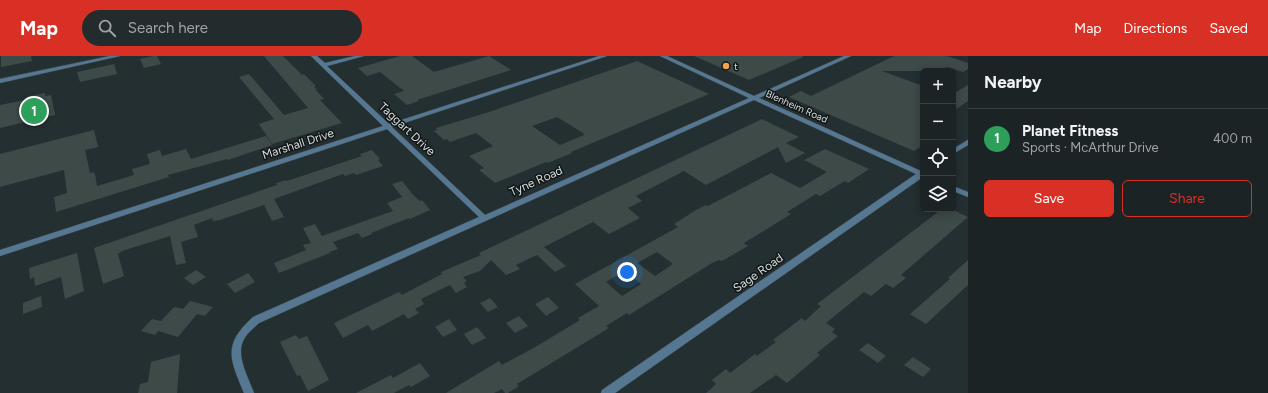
<!DOCTYPE html>
<meta charset="utf-8">
<style>
:root{--surface:#1b2325;--page:#242b2d;--text:#f1f3f6;--muted:#a0a4a7;--line:#394042;--accent:#d93025}
body{margin:0;font-family:Figtree,sans-serif;background:var(--page);color:var(--text)}
.controls{position:absolute;right:12px;top:12px;display:grid;overflow:hidden;border-radius:6px;box-shadow:0 2px 10px #0003}
.controls button{width:36px;height:36px;display:grid;place-items:center;padding:0;border:0;border-bottom:1px solid var(--line);background:var(--surface);color:var(--text);font:20px sans-serif}
.you{position:absolute;left:627px;top:216px;width:14px;height:14px;margin:-10px;border:3px solid #fff;border-radius:50%;background:#1a73e8;box-shadow:0 0 0 6px #1a73e833}
.badge{display:grid;place-items:center;width:26px;height:26px;border-radius:50%;background:var(--accent);color:#fff;font-size:13px;font-weight:700}
.pin{position:absolute;translate:-50% -50%;border:2px solid #fff;box-shadow:0 1px 4px #0006}
.list{margin:0;padding:0;list-style:none}
h2{display:flex;justify-content:space-between;align-items:center;height:52px;margin:0;padding:0 16px;font-size:17px}
h2 small{font-size:13px;font-weight:400;color:var(--muted)}
.list li{display:grid;grid-template-columns:26px 1fr auto;gap:12px;align-items:center;box-sizing:border-box;height:60px;padding:0 16px;border-top:1px solid var(--line)}
.list b{display:block;font-size:15px;white-space:nowrap}
.list p{margin:0;font-size:13px;white-space:nowrap;color:var(--muted)}
.list em{font-size:13px;font-style:normal;color:var(--muted)}
.actions{display:flex;gap:8px;padding:12px 16px}
.actions a{flex:1;padding:9px 0;border:1px solid var(--accent);border-radius:6px;text-align:center;font-size:14px;color:var(--accent)}
.actions .main{background:var(--accent);color:#fff}
.icon{flex:none;width:22px;height:22px;fill:none;stroke:currentColor;stroke-width:2;stroke-linecap:round;stroke-linejoin:round}
.map{position:relative;flex:none;width:968px;height:337px;overflow:hidden}
header{display:flex;align-items:center;gap:24px;box-sizing:border-box;height:56px;padding:0 20px;background:var(--accent);color:#fff}
header strong{font-size:19px}
nav{display:flex;gap:22px;margin-inline-start:auto;font-size:14px}
.search{width:280px;height:36px;background:var(--page);display:flex;align-items:center;gap:10px;box-sizing:border-box;padding:0 14px;border-radius:22px;color:var(--muted);font-size:15px}
main{display:flex}
aside{flex:1;background:var(--surface)}
.map>svg:first-child{display:block}
.building{fill:#3e4a48;fill-rule:evenodd}
.lines{fill:none;stroke-linecap:round;stroke-linejoin:round}
.street-casing{stroke:#404b4d;stroke-width:1}
.street{fill:#567792;fill-rule:evenodd}
.poi-dot{fill:#f5a346;stroke:#111617;stroke-width:1.5}
.labels{text-anchor:middle;stroke-width:3;stroke-linejoin:round;paint-order:stroke}
.far-poi-label{font-size:10px;fill:#d6ddde;stroke:#111617;text-anchor:start}
.far-street-label{font-size:10px;fill:#d6ddde;stroke:#111617}
.street-label{font-size:12px;fill:#d6ddde;stroke:#111617}
</style>
<header>
<strong>Map</strong>
<div class="search"><svg class="icon" aria-label="search" viewBox="0 0 24 24"><circle cx="10" cy="10" r="6"/><path d="M15 15l6 6"/></svg>Search here</div>
<nav><a>Map</a><a>Directions</a><a>Saved</a></nav>
</header>
<main>
<div class="map">
<svg width="968" height="337" viewBox="0 0 968 337">
<rect width="100%" height="100%" fill="#242f31"/>
<path class="building" d="M 1,0 L 31,0 L 32,5 L 1,11 Z
M 153,0 L 157,0 L 161,8 L 144,12 L 140,3 Z
M 264,0 L 283,0 L 302,19 L 304,18 L 316,30 L 314,31 L 317,33 L 315,33 L 324,43 L 320,44 L 342,67 L 272,88 L 259,68 L 274,63 L 239,21 L 249,18 L 284,59 L 308,52 Z
M 400,0 L 412,0 L 434,16 L 489,0 L 511,14 L 417,44 L 419,45 L 407,49 L 394,38 L 404,35 L 380,16 L 367,20 L 358,12 Z
M 694,0 L 803,0 L 803,1 L 749,24 Z
M 894,0 L 947,0 L 968,7 L 968,13 L 963,16 L 947,11 L 938,15 L 882,15 L 923,30 L 923,89 L 914,95 L 789,41 L 801,35 L 811,40 Z
M 637,5 L 709,38 L 571,96 L 572,97 L 548,107 L 546,106 L 495,127 L 479,114 L 484,112 L 469,100 L 493,90 L 476,77 L 450,86 L 447,83 L 444,84 L 434,75 L 437,74 L 436,72 L 489,56 ZM 557,61 L 583,77 L 584,79 L 560,89 L 532,70 Z
M 114,8 L 117,18 L 80,26 L 77,16 Z
M 968,29 L 968,45 L 953,55 L 953,38 Z
M 45,37 L 45,40 L 51,39 L 55,59 L 0,72 L 0,49 L 30,43 L 30,40 Z
M 762,63 L 799,81 L 786,87 L 805,97 L 786,107 L 778,91 L 706,129 L 684,115 L 636,140 L 642,145 L 628,152 L 640,162 L 609,178 L 593,166 L 544,191 L 566,210 L 555,216 L 537,199 L 516,209 L 520,213 L 506,219 L 491,204 L 480,215 L 463,221 L 467,225 L 464,227 L 467,231 L 456,237 L 450,229 L 421,243 L 424,248 L 415,253 L 419,257 L 408,263 L 404,258 L 372,275 L 368,269 L 343,282 L 334,267 L 399,236 L 402,239 L 442,218 L 441,216 L 481,199 L 479,197 Z
M 94,74 L 98,91 L 85,94 L 90,117 L 93,116 L 95,118 L 97,130 L 134,119 L 132,113 L 150,108 L 147,98 L 160,94 L 162,100 L 186,93 L 191,103 L 266,80 L 272,89 L 228,104 L 227,103 L 168,119 L 169,121 L 56,156 L 54,141 L 67,137 L 64,114 L 0,131 L 0,98 Z
M 825,93 L 869,113 L 848,127 L 845,125 L 820,140 L 816,138 L 787,156 L 791,158 L 744,187 L 748,190 L 722,205 L 719,204 L 712,207 L 629,259 L 627,257 L 606,270 L 609,272 L 517,328 L 519,330 L 508,337 L 505,337 L 502,333 L 494,337 L 446,337 L 499,305 L 502,309 L 537,290 L 580,264 L 578,262 L 599,250 L 575,228 L 678,171 L 674,168 L 696,154 L 706,149 L 708,150 L 771,117 L 800,132 L 827,116 L 804,104 ZM 657,196 L 673,208 L 655,220 L 637,207 ZM 625,215 L 641,228 L 622,240 L 606,226 Z
M 372,94 L 380,103 L 378,104 L 383,110 L 356,119 L 354,117 L 345,120 L 343,118 L 274,143 L 284,161 L 272,165 L 264,149 L 220,164 L 213,165 L 212,162 L 194,169 L 198,181 L 181,186 L 186,207 L 176,209 L 170,180 L 122,195 L 118,198 L 124,220 L 103,228 L 94,192 L 271,131 L 277,129 L 276,127 L 286,124 L 287,125 L 362,100 L 360,98 Z
M 402,125 L 414,140 L 420,145 L 422,144 L 430,154 L 410,163 L 409,162 L 371,177 L 372,178 L 362,182 L 358,177 L 333,186 L 338,193 L 329,196 L 330,197 L 279,217 L 274,207 L 306,194 L 303,189 L 311,187 L 303,172 L 315,168 L 322,180 L 393,155 L 387,147 L 402,141 L 392,128 Z
M 942,153 L 951,153 L 968,161 L 901,219 L 906,222 L 893,232 L 886,228 L 871,240 L 864,236 L 826,267 L 835,273 L 832,276 L 838,280 L 817,297 L 820,299 L 787,327 L 776,319 L 750,337 L 706,337 L 716,328 L 712,324 L 726,313 L 730,317 L 755,298 L 757,300 L 776,286 L 773,284 L 802,262 L 805,265 L 821,250 L 817,248 Z
M 77,197 L 84,235 L 65,243 L 61,221 L 35,230 L 34,221 L 30,223 L 29,212 Z
M 968,204 L 968,229 L 926,268 L 910,258 L 950,223 L 948,222 Z
M 196,214 L 206,221 L 193,229 L 184,222 Z
M 248,217 L 255,226 L 235,237 L 227,228 Z
M 41,240 L 42,251 L 23,258 L 23,247 Z
M 548,241 L 559,252 L 546,260 L 535,248 Z
M 490,242 L 498,251 L 488,256 L 480,247 Z
M 190,245 L 213,251 L 205,260 L 197,258 L 178,281 L 158,275 L 155,279 L 141,275 L 152,263 L 161,265 L 174,251 L 183,253 Z
M 519,260 L 528,270 L 515,277 L 506,267 Z
M 449,263 L 457,274 L 443,281 L 435,271 Z
M 477,271 L 486,282 L 472,289 L 464,278 Z
M 296,279 L 299,283 L 307,280 L 329,324 L 308,335 L 300,319 L 297,320 L 280,286 Z
M 868,287 L 886,300 L 878,307 L 859,294 Z
M 180,298 L 177,337 L 138,337 L 140,328 L 148,326 L 151,306 Z
M 913,301 L 931,313 L 923,321 L 904,309 Z
M 420,307 L 430,320 L 411,331 L 409,329 L 394,337 L 356,337 L 391,319 L 393,322 Z"/>
<g class="lines">
<defs>
<path id="street" d="M 110,0 L 120,0 L 0,27 L 0,23 Z
M 311,0 L 317,0 L 325,7 L 355,0 L 364,0 L 327,10 L 389,68 L 599,0 L 607,0 L 392,71 L 485,159 L 749,42 L 660,0 L 667,0 L 754,40 L 844,0 L 851,0 L 759,42 L 921,115 L 923,115 L 923,121 L 615,337 L 601,337 L 602,334 L 916,118 L 754,44 L 259,267 C 254,272 248,276 244,283 C 235,299 248,321 254,337 L 244,337 C 230,303 222,289 253,261 L 479,161 L 387,73 L 0,200 L 0,194 L 383,70 Z
M 968,84 L 968,89 L 953,98 L 953,93 Z
M 953,130 L 968,136 L 968,141 L 953,135 Z"/>
</defs>
<use href="#street" class="street-casing"/>
<use href="#street" class="street"/>
</g>
<circle class="poi-dot" cx="726" cy="10" r="4"/>
<g class="labels">
<g class="far-poi-label">
<text x="734" y="14">t</text>
</g>
<g class="far-street-label">
<text transform="translate(797 50) rotate(24)" y="4">Blenheim Road</text>
</g>
<g class="street-label">
<text transform="translate(407 73) rotate(43)" y="4">Taggart Drive</text>
<text transform="translate(298 88) rotate(-18)" y="4">Marshall Drive</text>
<text transform="translate(536 125) rotate(-24)" y="4">Tyne Road</text>
<text transform="translate(758 217) rotate(-35)" y="4">Sage Road</text>
</g>
</g>
</svg>
<div class="controls">
<button>+</button>
<button>−</button>
<button><svg class="icon" aria-label="locate" viewBox="0 0 24 24"><circle cx="12" cy="12" r="6"/><path d="M12 2v4M12 18v4M2 12h4M18 12h4"/></svg></button>
<button><svg class="icon" aria-label="layers" viewBox="0 0 24 24"><path d="M12 4l9 5-9 5-9-5zM3 14l9 5 9-5"/></svg></button>
</div>
<div class="you"></div>
<div class="pin badge" style="left:34px;top:55px;background:#2e9e5b">1</div>
</div>
<aside>
<h2>Nearby<small></small></h2>
<ul class="list">
<li><span class="badge" style="background:#2e9e5b">1</span><div><b>Planet Fitness</b><p>Sports · McArthur Drive</p></div><em>400 m</em></li>
</ul>
<div class="actions"><a class="main">Save</a><a>Share</a></div>
</aside>
</main>
